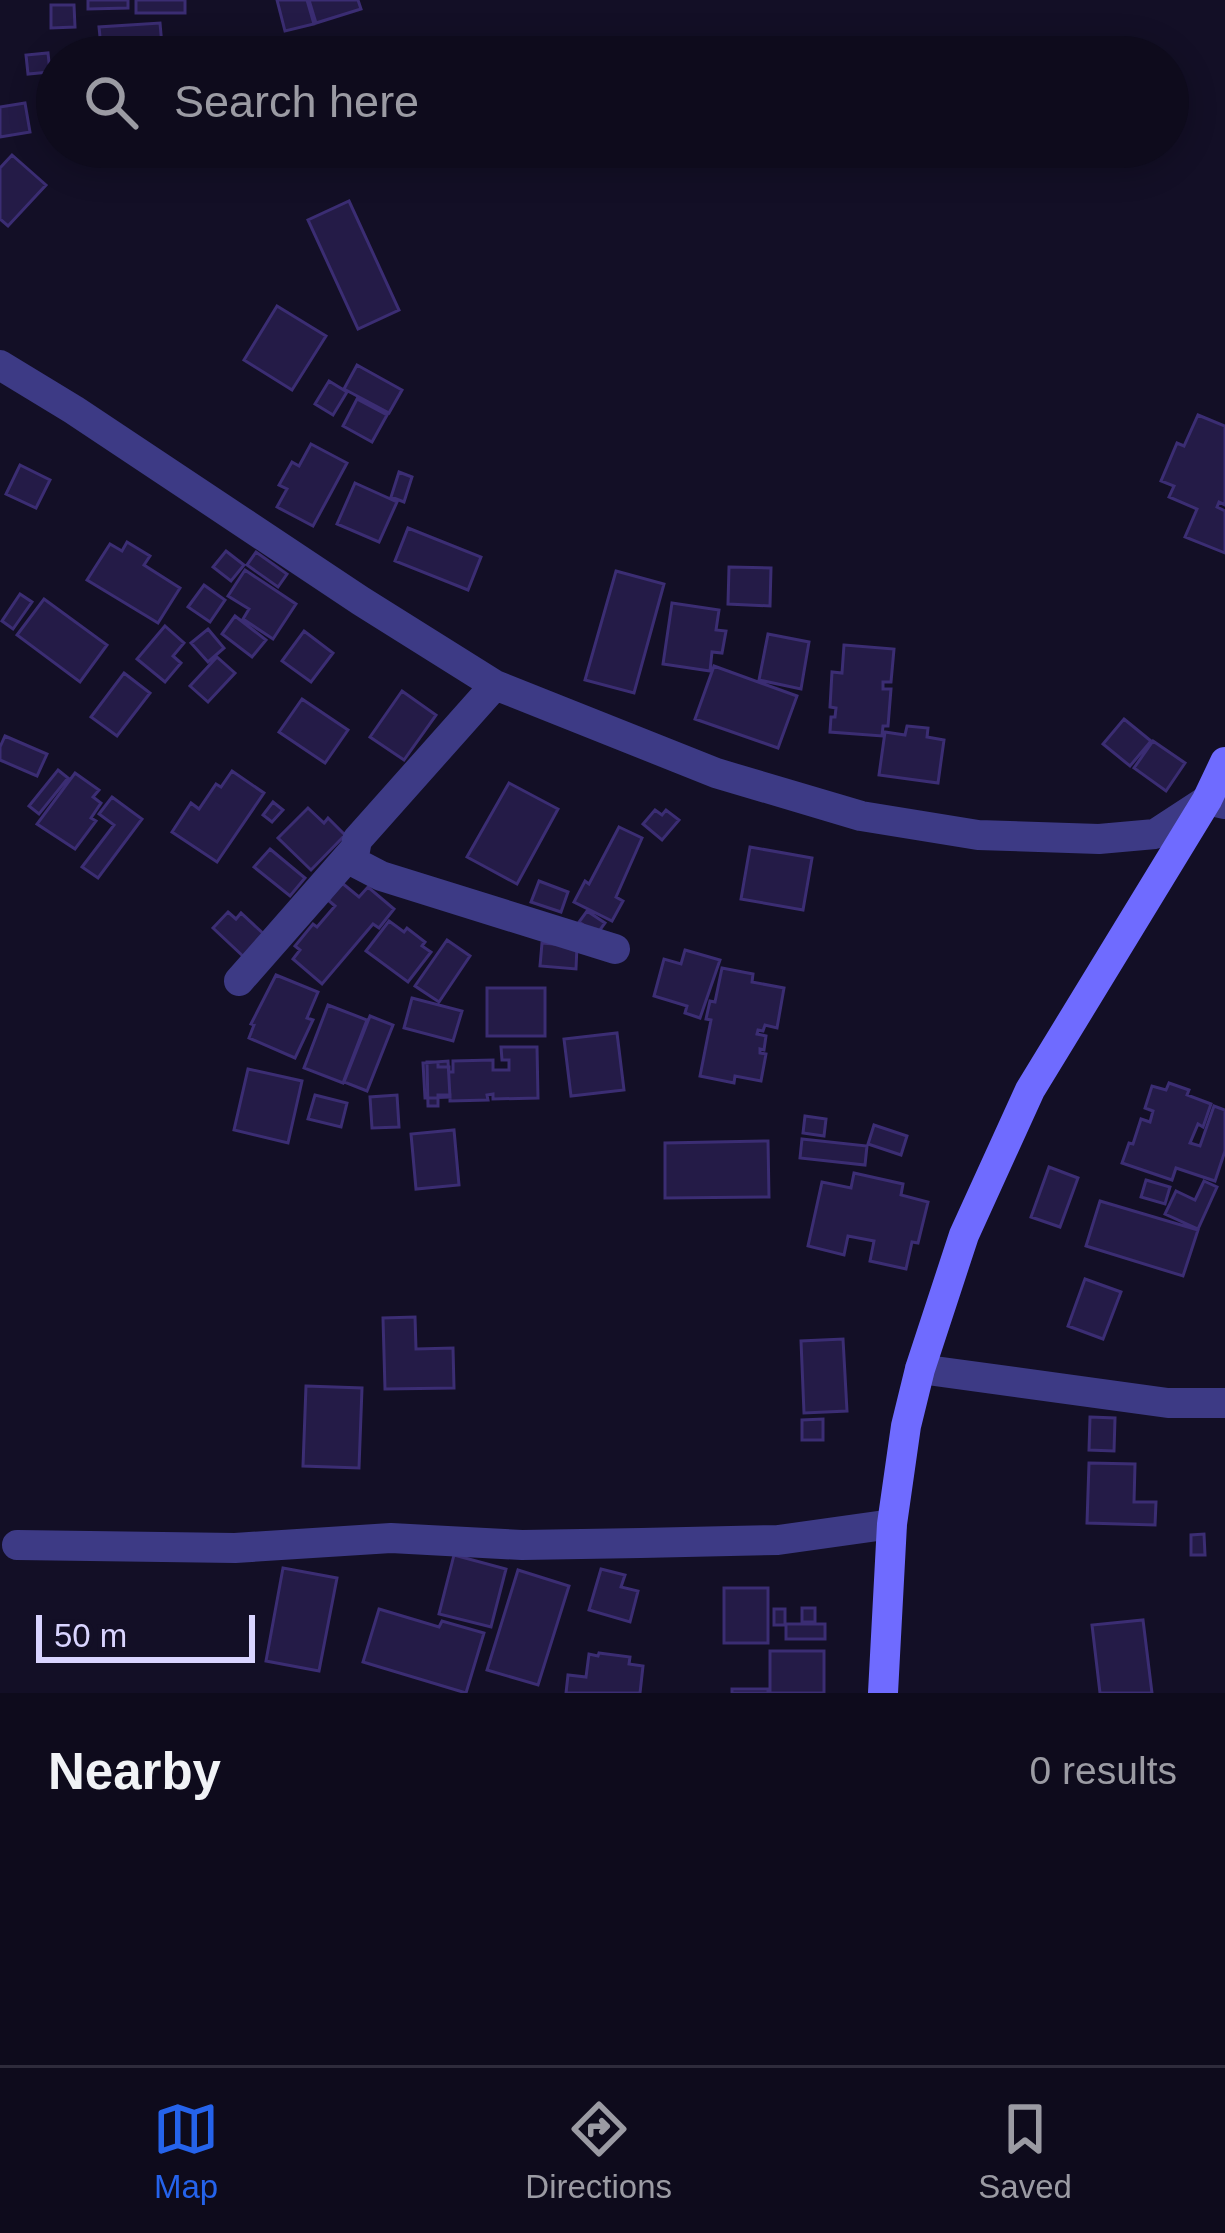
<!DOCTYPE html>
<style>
:root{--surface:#0e0b1c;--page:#1c1929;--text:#f1f3f6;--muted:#9b9ba3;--line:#2e2b3b;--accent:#2563eb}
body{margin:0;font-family:Helvetica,sans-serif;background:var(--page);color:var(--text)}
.scale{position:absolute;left:36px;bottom:30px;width:219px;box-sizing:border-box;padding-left:12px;border:6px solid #d9d4ff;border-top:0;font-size:33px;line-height:42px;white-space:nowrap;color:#d9d4ff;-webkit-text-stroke:9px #130f26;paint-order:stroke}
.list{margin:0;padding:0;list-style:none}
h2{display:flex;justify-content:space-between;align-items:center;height:156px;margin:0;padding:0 48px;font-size:51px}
h2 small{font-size:39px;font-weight:400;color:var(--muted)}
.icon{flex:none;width:66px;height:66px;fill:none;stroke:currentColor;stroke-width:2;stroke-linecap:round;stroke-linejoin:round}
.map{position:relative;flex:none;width:1225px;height:1693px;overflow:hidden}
.search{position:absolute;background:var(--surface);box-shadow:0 6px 30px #0003;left:36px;right:36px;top:36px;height:132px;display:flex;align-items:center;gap:30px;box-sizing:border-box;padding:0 42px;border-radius:66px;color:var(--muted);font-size:45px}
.sheet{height:372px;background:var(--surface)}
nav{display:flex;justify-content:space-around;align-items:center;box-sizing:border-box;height:168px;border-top:3px solid var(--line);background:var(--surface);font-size:33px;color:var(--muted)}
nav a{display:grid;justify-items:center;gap:6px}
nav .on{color:var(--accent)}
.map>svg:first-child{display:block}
.building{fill:#241b47;stroke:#3b2d73;stroke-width:3}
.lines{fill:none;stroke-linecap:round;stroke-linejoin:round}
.street{stroke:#3d3a85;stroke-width:30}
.secondary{stroke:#6f6bff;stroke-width:30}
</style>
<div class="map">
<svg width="1225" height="1693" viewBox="0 0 1225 1693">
<rect width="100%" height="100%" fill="#130f26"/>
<path class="building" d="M 88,0 L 128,0 L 128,8 L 88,9 Z
M 136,0 L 185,0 L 185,13 L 136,13 Z
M 277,0 L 307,0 L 314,24 L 285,31 Z
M 309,0 L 358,0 L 361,9 L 316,23 Z
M 51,5 L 74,5 L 75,27 L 51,28 Z
M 160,23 L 163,57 L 102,57 L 99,27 Z
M 48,53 L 50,72 L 28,74 L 26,55 Z
M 53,101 L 57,105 L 57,120 L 52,125 L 40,115 Z
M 25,103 L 30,132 L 0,137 L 0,107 Z
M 12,155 L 46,185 L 8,226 L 0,219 L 0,168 Z
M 349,201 L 399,310 L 358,329 L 308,220 Z
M 277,306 L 326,336 L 292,390 L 244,360 Z
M 357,365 L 402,390 L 389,413 L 344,389 Z
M 329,381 L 347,392 L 333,415 L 315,404 Z
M 357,399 L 387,415 L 372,442 L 343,426 Z
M 1198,415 L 1225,426 L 1225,505 L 1219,502 L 1217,507 L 1225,511 L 1225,553 L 1185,537 L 1197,509 L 1169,497 L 1174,486 L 1161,481 L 1177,443 L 1184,446 Z
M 311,444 L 347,463 L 313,526 L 277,507 L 287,489 L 279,485 L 292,462 L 299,466 Z
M 20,465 L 50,480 L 36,508 L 6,494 Z
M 399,472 L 412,477 L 404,502 L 391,497 Z
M 355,483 L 397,502 L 379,542 L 337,524 Z
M 408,528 L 481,557 L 468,590 L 395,561 Z
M 127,542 L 150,556 L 144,565 L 180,588 L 158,623 L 87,580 L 110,544 L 122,551 Z
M 226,551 L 244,565 L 231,581 L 213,567 Z
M 256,552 L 287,574 L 278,587 L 247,565 Z
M 729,567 L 771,568 L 770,606 L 728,604 Z
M 245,570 L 296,604 L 273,639 L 243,619 L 249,609 L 228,596 Z
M 616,571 L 664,584 L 634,693 L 585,680 Z
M 204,585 L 225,600 L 210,622 L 188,607 Z
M 20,594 L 32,602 L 13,629 L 2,621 Z
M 44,599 L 107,645 L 80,682 L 17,635 Z
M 672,603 L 719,610 L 716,630 L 726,631 L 722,653 L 712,652 L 710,671 L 663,664 Z
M 235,616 L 266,640 L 252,657 L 222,634 Z
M 165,626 L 184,643 L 173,656 L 181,663 L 165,682 L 137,659 Z
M 208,629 L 224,648 L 208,662 L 191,643 Z
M 304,631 L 333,653 L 311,682 L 282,661 Z
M 768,634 L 809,642 L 801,689 L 759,680 Z
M 844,645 L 894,649 L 891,682 L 883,682 L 883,689 L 891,689 L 888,726 L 883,726 L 882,736 L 830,732 L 831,717 L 835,717 L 836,708 L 830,707 L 832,672 L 842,673 Z
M 217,657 L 235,673 L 208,702 L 190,686 Z
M 714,666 L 797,696 L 778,748 L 695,719 Z
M 124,673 L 150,693 L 117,736 L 91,717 Z
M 402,691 L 436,715 L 404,760 L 370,737 Z
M 302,699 L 348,730 L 325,763 L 279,732 Z
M 1124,719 L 1151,741 L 1130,766 L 1103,744 Z
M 907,726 L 928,728 L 927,737 L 944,740 L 938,783 L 879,775 L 885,732 L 905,735 Z
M 5,736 L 47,754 L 37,776 L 0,760 L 0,747 Z
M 1153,741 L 1185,763 L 1166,791 L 1134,768 Z
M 58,770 L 68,778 L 39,814 L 29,806 Z
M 232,771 L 264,793 L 217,862 L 172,832 L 191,803 L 199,809 L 216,784 L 221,787 Z
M 75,773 L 99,790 L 93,797 L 101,803 L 91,818 L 96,821 L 75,849 L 37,824 Z
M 509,783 L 558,809 L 517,884 L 467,857 Z
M 112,797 L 142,819 L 98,878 L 82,867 L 114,825 L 99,814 Z
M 273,802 L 283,810 L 272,822 L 263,815 Z
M 308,808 L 324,823 L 328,818 L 345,835 L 311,870 L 278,838 Z
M 655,810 L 662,815 L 666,810 L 679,820 L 662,840 L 643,824 Z
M 619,827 L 642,838 L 616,897 L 623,901 L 612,921 L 574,902 L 585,881 L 589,884 Z
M 750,847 L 812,858 L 803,910 L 741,899 Z
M 270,849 L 305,878 L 290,896 L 254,867 Z
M 539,881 L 568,892 L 561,912 L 531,902 Z
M 342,883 L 359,897 L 368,887 L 394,909 L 379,928 L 373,924 L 322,984 L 293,959 L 300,950 L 295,946 L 313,924 L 317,927 L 335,906 L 328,900 Z
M 587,911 L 605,923 L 597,934 L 579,922 Z
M 228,912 L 236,919 L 241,913 L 267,937 L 246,959 L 213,928 Z
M 389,921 L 404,932 L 407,928 L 425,942 L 422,946 L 431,952 L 408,982 L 366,951 Z
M 447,940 L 470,956 L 439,1002 L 415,986 Z
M 542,943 L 577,946 L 576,969 L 540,966 Z
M 685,950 L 720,960 L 700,1018 L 685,1013 L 687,1006 L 654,996 L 664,959 L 681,964 Z
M 722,968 L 753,974 L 752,982 L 784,988 L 777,1028 L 765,1025 L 763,1031 L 758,1030 L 757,1034 L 766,1036 L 764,1050 L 760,1049 L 760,1053 L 766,1054 L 761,1081 L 735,1076 L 734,1083 L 700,1076 L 711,1020 L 706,1019 L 710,1001 L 715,1002 Z
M 276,975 L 318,992 L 307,1018 L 313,1020 L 295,1058 L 249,1038 L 254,1025 L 251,1024 Z
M 487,988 L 545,988 L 545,1036 L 487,1036 Z
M 412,998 L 462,1011 L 453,1041 L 404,1028 Z
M 328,1005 L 367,1020 L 343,1083 L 304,1068 Z
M 370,1016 L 393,1025 L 367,1091 L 344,1082 Z
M 617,1033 L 624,1090 L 571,1096 L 564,1039 Z
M 501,1047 L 537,1047 L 538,1098 L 493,1099 L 493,1094 L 487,1095 L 488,1100 L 450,1101 L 450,1095 L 438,1095 L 438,1106 L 428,1106 L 427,1062 L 438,1062 L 438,1067 L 449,1067 L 449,1072 L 453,1072 L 453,1061 L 493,1060 L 493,1070 L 509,1070 L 509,1060 L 502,1060 Z
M 448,1061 L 450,1097 L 425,1098 L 423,1063 Z
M 248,1069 L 302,1081 L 288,1143 L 234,1130 Z
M 1169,1083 L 1189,1090 L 1187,1095 L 1211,1104 L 1203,1127 L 1198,1124 L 1190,1143 L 1200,1146 L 1214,1106 L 1225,1110 L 1225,1151 L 1215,1181 L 1176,1168 L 1172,1180 L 1122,1163 L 1129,1143 L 1133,1144 L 1141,1119 L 1150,1122 L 1153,1111 L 1145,1108 L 1152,1086 L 1166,1090 Z
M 315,1095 L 347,1103 L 341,1127 L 308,1119 Z
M 397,1095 L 399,1127 L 372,1128 L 370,1097 Z
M 805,1116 L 826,1119 L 824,1136 L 803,1133 Z
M 874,1125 L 907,1136 L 901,1155 L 868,1144 Z
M 454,1130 L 459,1185 L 416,1189 L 411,1134 Z
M 802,1139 L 867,1146 L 865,1165 L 800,1158 Z
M 768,1141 L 769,1197 L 665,1198 L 665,1143 Z
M 1049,1167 L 1078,1178 L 1060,1227 L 1031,1217 Z
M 854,1173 L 903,1184 L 901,1195 L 928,1202 L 918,1243 L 912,1242 L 906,1269 L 870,1261 L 874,1241 L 848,1236 L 844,1255 L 808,1246 L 822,1182 L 851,1188 Z
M 1146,1180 L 1170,1187 L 1165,1204 L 1141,1197 Z
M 1204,1181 L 1217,1187 L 1198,1229 L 1165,1214 L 1176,1191 L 1195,1200 Z
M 1100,1201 L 1198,1230 L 1183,1276 L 1086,1246 Z
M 1085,1279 L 1121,1292 L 1103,1339 L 1068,1326 Z
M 415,1317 L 416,1349 L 453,1348 L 454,1388 L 385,1389 L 383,1318 Z
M 843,1339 L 847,1411 L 804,1413 L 801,1341 Z
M 306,1386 L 362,1388 L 359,1468 L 303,1466 Z
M 1090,1417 L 1115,1418 L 1114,1451 L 1089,1450 Z
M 823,1419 L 823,1440 L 802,1440 L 802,1420 Z
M 1089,1463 L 1135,1464 L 1134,1502 L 1156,1502 L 1155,1525 L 1087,1523 Z
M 1204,1534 L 1205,1555 L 1191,1555 L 1191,1535 Z
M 454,1555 L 506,1569 L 491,1627 L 439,1614 Z
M 283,1568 L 337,1578 L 319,1671 L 266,1661 Z
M 601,1569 L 625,1575 L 621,1587 L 638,1591 L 630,1622 L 589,1610 Z
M 518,1570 L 569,1586 L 538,1685 L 487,1670 Z
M 724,1588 L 768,1588 L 768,1643 L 724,1643 Z
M 802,1608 L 815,1608 L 815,1622 L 802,1622 Z
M 379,1609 L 439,1627 L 442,1621 L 484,1633 L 466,1693 L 363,1662 Z
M 774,1609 L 785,1609 L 785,1625 L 774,1625 Z
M 1143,1620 L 1152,1693 L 1100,1693 L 1092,1625 Z
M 786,1624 L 825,1624 L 825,1639 L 786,1639 Z
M 770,1651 L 824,1651 L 824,1693 L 770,1693 Z
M 599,1653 L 630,1657 L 629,1664 L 643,1666 L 640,1693 L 566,1693 L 568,1675 L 586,1677 L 589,1654 L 598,1656 Z
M 732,1689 L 768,1689 L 768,1693 L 732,1693 Z"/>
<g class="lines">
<path class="street" d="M 0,365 L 74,410 L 361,601 L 495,685 L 716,773 L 861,816 L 978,835 L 1099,839 L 1155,834 L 1207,800 L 1225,804
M 495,685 L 357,840 L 354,856 L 358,864 L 381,876 L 615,949
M 239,981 L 354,850
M 920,1369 L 1168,1403 L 1225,1403
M 17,1545 L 235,1548 L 391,1538 L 522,1545 L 641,1543 L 778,1540 L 892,1524"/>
<path class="secondary" d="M 883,1693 L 892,1524 L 906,1426 L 920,1369 L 964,1235 L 1030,1090 L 1207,800 L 1225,762"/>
</g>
</svg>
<div class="scale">50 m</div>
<div class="search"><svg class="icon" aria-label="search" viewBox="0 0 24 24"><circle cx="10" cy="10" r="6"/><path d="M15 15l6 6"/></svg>Search here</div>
</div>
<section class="sheet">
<h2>Nearby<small>0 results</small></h2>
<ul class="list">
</ul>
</section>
<nav>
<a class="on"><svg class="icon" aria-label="map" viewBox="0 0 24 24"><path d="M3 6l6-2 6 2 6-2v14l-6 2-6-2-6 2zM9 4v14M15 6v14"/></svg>Map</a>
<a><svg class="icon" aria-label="directions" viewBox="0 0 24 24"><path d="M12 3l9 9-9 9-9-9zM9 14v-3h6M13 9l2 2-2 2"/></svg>Directions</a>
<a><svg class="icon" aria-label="saved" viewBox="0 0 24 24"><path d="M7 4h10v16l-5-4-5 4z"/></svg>Saved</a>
</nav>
